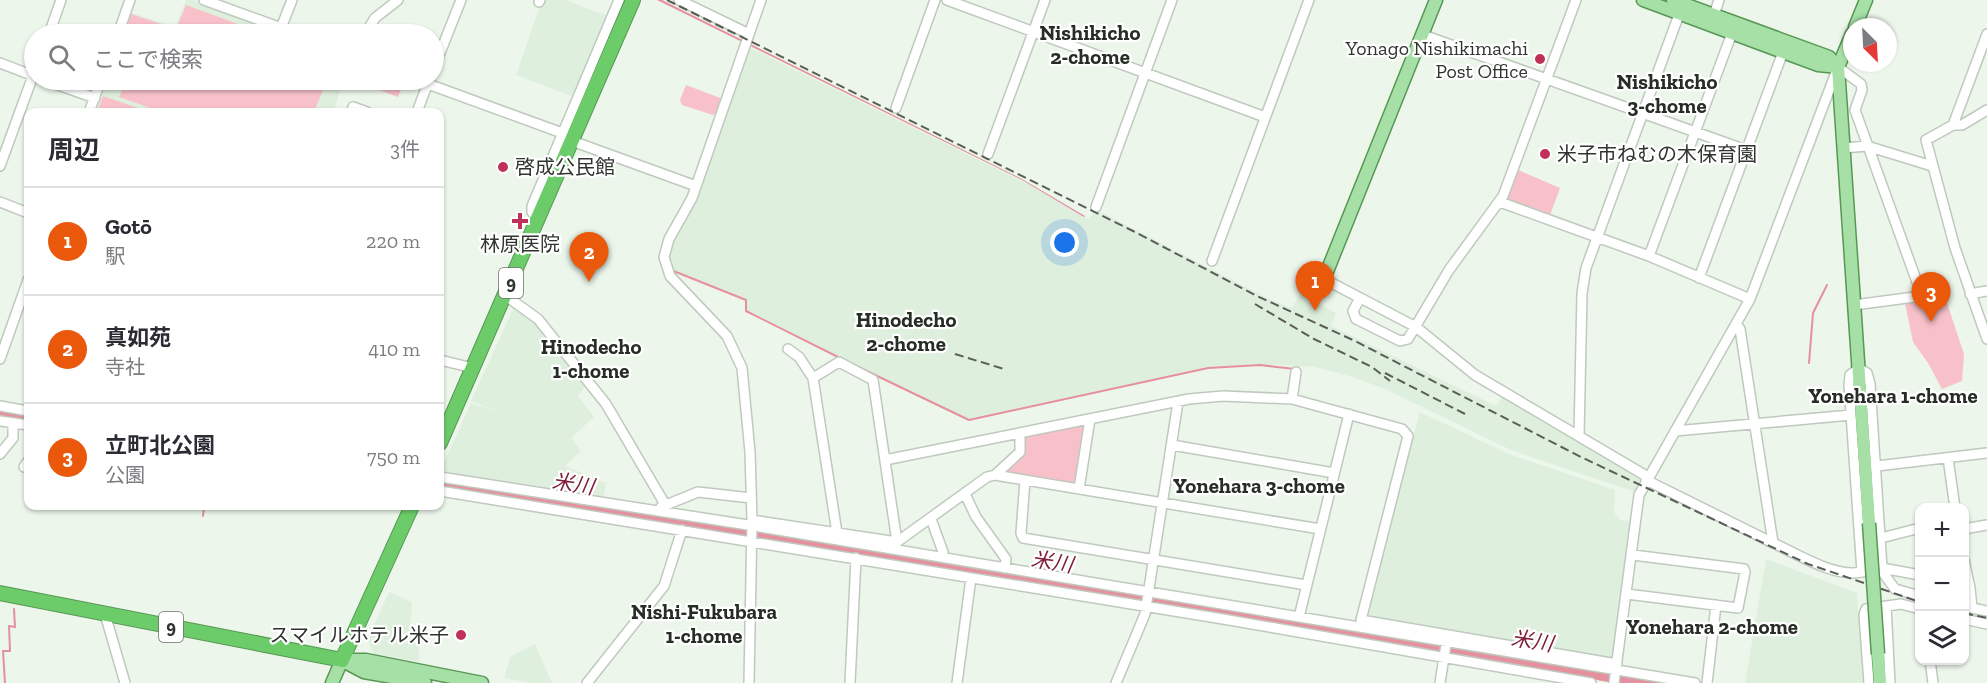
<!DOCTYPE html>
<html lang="ja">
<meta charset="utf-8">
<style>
:root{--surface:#fff;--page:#f7f7f7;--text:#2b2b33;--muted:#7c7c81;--line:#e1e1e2;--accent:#ea580c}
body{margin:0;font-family:"Zilla Slab","Noto Sans JP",serif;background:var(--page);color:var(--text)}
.controls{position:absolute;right:18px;bottom:18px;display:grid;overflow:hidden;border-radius:12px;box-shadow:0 2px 4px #0004}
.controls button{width:54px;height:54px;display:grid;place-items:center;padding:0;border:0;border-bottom:2px solid var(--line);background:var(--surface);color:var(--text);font:30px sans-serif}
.compass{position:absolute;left:1843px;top:18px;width:54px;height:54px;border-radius:50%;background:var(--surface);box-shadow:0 2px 4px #0004;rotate:156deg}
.you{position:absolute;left:1065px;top:243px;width:21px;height:21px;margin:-15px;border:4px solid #fff;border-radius:50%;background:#1a73e8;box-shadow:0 0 0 9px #1a73e833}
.badge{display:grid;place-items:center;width:39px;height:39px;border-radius:50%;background:var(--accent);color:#fff;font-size:20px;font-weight:700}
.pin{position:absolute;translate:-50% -50px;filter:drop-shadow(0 2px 3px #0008)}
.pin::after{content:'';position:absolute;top:32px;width:21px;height:18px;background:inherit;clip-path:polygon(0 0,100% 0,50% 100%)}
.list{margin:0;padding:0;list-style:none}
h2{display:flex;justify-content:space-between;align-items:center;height:78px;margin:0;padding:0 24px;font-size:26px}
h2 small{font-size:20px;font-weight:400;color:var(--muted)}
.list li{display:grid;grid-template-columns:39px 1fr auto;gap:18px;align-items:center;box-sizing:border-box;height:108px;padding:0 24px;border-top:2px solid var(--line)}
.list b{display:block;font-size:22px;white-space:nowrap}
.list p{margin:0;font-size:20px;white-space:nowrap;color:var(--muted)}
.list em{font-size:20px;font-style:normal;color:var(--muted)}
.icon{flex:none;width:33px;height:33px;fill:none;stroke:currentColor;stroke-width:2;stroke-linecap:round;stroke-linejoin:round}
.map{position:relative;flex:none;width:1987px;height:683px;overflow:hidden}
.search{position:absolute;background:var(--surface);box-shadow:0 2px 4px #0004;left:24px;top:24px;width:420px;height:66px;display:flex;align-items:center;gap:15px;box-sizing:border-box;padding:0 21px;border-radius:33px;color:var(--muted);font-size:22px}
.panel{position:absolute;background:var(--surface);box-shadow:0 2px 4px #0004;left:24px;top:108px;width:420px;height:402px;border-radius:12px}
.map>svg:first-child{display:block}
.built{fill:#dfefdd}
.green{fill:#f8c1c9}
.water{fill:#e5909e}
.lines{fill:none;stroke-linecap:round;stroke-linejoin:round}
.stream{stroke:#e5909e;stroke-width:2}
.river{stroke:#e5909e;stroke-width:14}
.minor-casing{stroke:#bfc9be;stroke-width:12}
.major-casing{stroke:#589755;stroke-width:15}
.highway-casing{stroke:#589755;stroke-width:16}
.minor{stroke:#fff;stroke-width:9}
.major{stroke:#a7e0a6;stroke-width:12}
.highway{stroke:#6dcc6a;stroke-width:14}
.rail{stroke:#595e58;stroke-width:2;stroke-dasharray:9 4.5;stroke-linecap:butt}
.major-bridge-casing{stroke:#589755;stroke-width:15;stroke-linecap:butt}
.major-bridge{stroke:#a7e0a6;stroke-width:12}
.poi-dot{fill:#c03159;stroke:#fff;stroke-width:2}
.labels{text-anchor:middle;stroke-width:4.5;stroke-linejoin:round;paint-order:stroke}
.shield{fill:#fff;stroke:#6e716d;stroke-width:1.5}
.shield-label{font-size:18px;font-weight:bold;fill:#30342f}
.poi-label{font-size:20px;fill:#30342f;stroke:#fff;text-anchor:end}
.neighbourhood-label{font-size:21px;font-weight:bold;fill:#252d24;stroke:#fff}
.water-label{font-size:21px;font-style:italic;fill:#811f3a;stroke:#fff}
</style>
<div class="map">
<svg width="1987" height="683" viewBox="0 0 1987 683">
<rect width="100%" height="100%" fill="#ecf6eb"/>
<path class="built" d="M 186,0 L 192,0 L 286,34 L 121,34 L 129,12 L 175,27 Z
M 542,0 L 565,0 L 608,16 L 574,97 L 516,75 Z
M 749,47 L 1028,184 L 1088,219 L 1097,210 L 1271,300 L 1292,308 L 1309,278 L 1326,284 L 1319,304 L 1336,313 L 1331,326 L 1496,406 L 1504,394 L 1643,478 L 1635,492 L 1511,450 L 1385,389 L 1353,377 L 1315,367 L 1260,364 L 1208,367 L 969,420 L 915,395 L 746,310 L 746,300 L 671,269 L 668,257 L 674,237 L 690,209 Z
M 105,80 L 344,80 L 333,112 L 93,112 Z
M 515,305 L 531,316 L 587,384 L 578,396 L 594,417 L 571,438 L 581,451 L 565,466 L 606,483 L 603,500 L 440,471 L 471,403 L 500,413 L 471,401 Z
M 1420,412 L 1509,454 L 1615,490 L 1614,512 L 1620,520 L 1630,521 L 1628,535 L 1632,535 L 1614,659 L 1369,620 L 1366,616 Z
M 1766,559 L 1857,593 L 1863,683 L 1745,683 Z
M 389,592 L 412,602 L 410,631 L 417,632 L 420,662 L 374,654 L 368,639 Z
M 535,644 L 552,683 L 530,683 L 504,678 L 510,657 Z"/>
<path class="green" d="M 186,5 L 265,34 L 124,34 L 131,14 L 176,29 Z
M 126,80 L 327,80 L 314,112 L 162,112 L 119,97 Z
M 365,80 L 405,80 L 398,97 L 363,84 Z
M 686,85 L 723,99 L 718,112 L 713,115 L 682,105 L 680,100 Z
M 103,96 L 138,108 L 137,112 L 97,112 Z
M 1518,170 L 1560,188 L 1549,218 L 1510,202 L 1508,197 Z
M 1944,294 L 1964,354 L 1962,381 L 1942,389 L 1928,363 L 1913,342 L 1905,303 Z
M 1085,424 L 1087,426 L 1077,483 L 1075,485 L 1007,474 L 1005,469 L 1025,436 Z"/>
<path class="water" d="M 657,0 L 662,0 L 1022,179 L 1085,216 L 1084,217 L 1022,180 Z"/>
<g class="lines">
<path class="stream" d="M 671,270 L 746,300 L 746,311 L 842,359
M 850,363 L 969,420 L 1208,368 L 1260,365 L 1295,369
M 1809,363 L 1813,313 L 1827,285
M 203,516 L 204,506
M 5,683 L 3,651 L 10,651 L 9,626 L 15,627 L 14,609"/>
<path class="river" d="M 0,414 L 28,418
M 440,483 L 1658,683"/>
<defs>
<path id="minor" d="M 204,0 L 298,34
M 679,0 L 749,34
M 947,0 L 1265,117
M 539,2 L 540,0
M 1714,15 L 1719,0
M 281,28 L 292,0
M 49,34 L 61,0
M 118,34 L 130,0
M 365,34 L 375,18 L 398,0
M 1987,34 L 1953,125 L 1926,140 L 1955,248 L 1987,339
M 1423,35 L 1746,150
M 0,63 L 34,76
M 434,68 L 461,0
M 44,80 L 95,98
M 417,80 L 565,134
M 896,108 L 935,0
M 89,112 L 101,80
M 351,112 L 353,107 L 367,112
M 417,112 L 429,80
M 1953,125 L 1962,125 L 1987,110
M 572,141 L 696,186
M 1843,148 L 1867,146 L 1932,166
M 988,154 L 1045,0
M 0,166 L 34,73
M 0,202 L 28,213
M 1500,202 L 1649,256 L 1750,299
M 1096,207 L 1172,0
M 539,220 L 532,212 L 532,206 L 619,0
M 1649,256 L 1732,33
M 1212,261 L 1309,0
M 1699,278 L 1783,52
M 1324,279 L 1416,327 L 1475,375 L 1648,477
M 1970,294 L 1987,291
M 506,296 L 538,319 L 606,404 L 666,506
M 1360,298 L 1353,311 L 1356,319 L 1400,341 L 1408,339 L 1449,270 L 1503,196 L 1576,0
M 788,349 L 799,357 L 813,378
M 0,359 L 28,280
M 440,360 L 473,368
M 1292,399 L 1296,372
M 0,406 L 28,411
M 0,421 L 28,425
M 1675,431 L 1851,415
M 1579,436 L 1582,293 L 1586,268 L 1681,9
M 1172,445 L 1334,473
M 0,454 L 13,438 L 13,423
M 1948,458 L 1955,508
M 885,460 L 1189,399 L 1223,396 L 1292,399 L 1402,429 L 1408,436 L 1361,620 L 1617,664
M 1877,466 L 1987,453
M 24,467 L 28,461
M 995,475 L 1020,452 L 1020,433
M 440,477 L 748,525 L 1695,683
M 1025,480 L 1021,533 L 1023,538 L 1306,585
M 1646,480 L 1773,543 L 1740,329 L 1736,324
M 1079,489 L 1090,419
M 440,491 L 1223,619 L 1591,683
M 965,494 L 976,517 L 1006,559 L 1005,568
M 661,507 L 698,492 L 751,498
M 931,519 L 943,552
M 752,520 L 897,542 L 987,477 L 995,475 L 1320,529
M 1964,529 L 1987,525
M 837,533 L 813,378 L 839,362 L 873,380 L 897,542
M 1881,538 L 1920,528
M 1773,543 C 1798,554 1834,578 1862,572
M 1964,560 L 1970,588
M 1882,568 L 1870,384 L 1867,373 L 1859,368 L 1850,375 L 1849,385 L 1862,572 L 1881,570 L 1882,568 L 1920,575
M 1881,570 L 1895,589 L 1920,596
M 1964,586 L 1970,588 L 1972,608 L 1987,611
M 1627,594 L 1738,608 L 1745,572 L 1744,569 L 1633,555
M 1886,606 L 1890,683
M 105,614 L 125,683
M 1299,617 L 1349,414
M 1964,619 L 1987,624
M 1930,660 L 1933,683
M 587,683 L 664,586 L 682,530
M 749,683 L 752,520 L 750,452 L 742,368 L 727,336 L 670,276 L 664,257 L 669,239 L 692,198 L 761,0
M 850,683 L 856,558
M 957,683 L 971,578
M 1116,683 L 1145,614 L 1178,402
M 1440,683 L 1447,638
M 1614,683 L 1639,495 L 1750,299 L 1838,67 L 1861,84 L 1862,90 L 1855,110 L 1922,296 L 1854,305
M 1707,683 L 1716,605
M 1869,683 L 1864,615 L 1866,609 L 1901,604 L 1920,609"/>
<path id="major" d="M 1643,0 L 1818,65 L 1838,67
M 1673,0 L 1829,57 L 1838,67
M 1855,27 L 1866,0
M 1852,34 L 1838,67 L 1869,523
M 1324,279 L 1436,0
M 1878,654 L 1880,683
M 342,660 L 366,660 L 482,683
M 343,661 L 364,672 L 425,683
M 332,683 L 342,660"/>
<path id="highway" d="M 440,443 L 633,0
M 0,593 L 342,660 L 412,506"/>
</defs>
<use href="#minor" class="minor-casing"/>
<use href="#major" class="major-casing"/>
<use href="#highway" class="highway-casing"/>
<use href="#minor" class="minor"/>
<use href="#major" class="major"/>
<use href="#highway" class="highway"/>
<path class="rail" d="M 667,0 L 1133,231 L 1257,296 L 1355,341 L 1581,457 L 1808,564 L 1920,602
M 1255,304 L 1314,339 L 1372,367 L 1390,381
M 955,354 L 1004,369
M 1385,373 L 1465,414
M 1964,613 L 1987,618"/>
<defs>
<path id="major-bridge" d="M 1869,523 L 1878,654"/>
</defs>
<use href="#major-bridge" class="major-bridge-casing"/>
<use href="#major-bridge" class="major-bridge"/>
</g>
<g class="poi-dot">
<circle cx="1540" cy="59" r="6"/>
<circle cx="1545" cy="154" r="6"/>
<circle cx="503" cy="167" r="6"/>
<path d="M517 212h6v6h6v6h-6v6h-6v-6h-6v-6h6z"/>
<circle cx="461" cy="635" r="6"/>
</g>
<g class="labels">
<g class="shield">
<rect x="499" y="268" width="24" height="30" rx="4.5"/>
<rect x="159" y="612" width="24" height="30" rx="4.5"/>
</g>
<g class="shield-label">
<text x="511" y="289">9</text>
<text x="171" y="633">9</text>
</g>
<g class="poi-label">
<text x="1528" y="55">Yonago Nishikimachi<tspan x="1528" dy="23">Post Office</tspan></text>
<text x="1557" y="161" text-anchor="start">米子市ねむの木保育園</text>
<text x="515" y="174" text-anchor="start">啓成公民館</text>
<text x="520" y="251" text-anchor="middle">林原医院</text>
<text x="449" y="642">スマイルホテル米子</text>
</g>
<g class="neighbourhood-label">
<text x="1090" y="40">Nishikicho<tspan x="1090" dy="24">2-chome</tspan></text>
<text x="1667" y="89">Nishikicho<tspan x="1667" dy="24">3-chome</tspan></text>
<text x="906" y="327">Hinodecho<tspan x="906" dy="24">2-chome</tspan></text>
<text x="591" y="354">Hinodecho<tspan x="591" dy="24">1-chome</tspan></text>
<text x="1893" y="403">Yonehara 1-chome</text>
<text x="1259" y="493">Yonehara 3-chome</text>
<text x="704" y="619">Nishi-Fukubara<tspan x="704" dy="24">1-chome</tspan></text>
<text x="1712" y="634">Yonehara 2-chome</text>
</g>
<g class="water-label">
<text transform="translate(573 484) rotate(9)" y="7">米川</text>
<text transform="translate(1052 562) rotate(9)" y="7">米川</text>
<text transform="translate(1532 641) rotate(9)" y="7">米川</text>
</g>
</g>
</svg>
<div class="controls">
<button>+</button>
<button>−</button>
<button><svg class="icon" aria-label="layers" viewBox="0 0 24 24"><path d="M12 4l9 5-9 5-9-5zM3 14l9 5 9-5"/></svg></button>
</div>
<svg class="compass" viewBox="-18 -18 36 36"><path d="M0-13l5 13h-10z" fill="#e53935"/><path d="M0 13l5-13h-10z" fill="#7c7c81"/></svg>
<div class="you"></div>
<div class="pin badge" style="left:1315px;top:311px">1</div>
<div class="pin badge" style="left:589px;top:282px">2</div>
<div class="pin badge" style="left:1931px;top:322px">3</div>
<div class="search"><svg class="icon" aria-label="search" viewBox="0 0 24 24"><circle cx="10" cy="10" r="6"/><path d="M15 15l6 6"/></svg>ここで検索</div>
<section class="panel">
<h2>周辺<small>3件</small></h2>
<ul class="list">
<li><span class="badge">1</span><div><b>Gotō</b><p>駅</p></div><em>220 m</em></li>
<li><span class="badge">2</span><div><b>真如苑</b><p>寺社</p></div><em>410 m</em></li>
<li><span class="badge">3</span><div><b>立町北公園</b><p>公園</p></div><em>750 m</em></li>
</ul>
</section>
</div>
